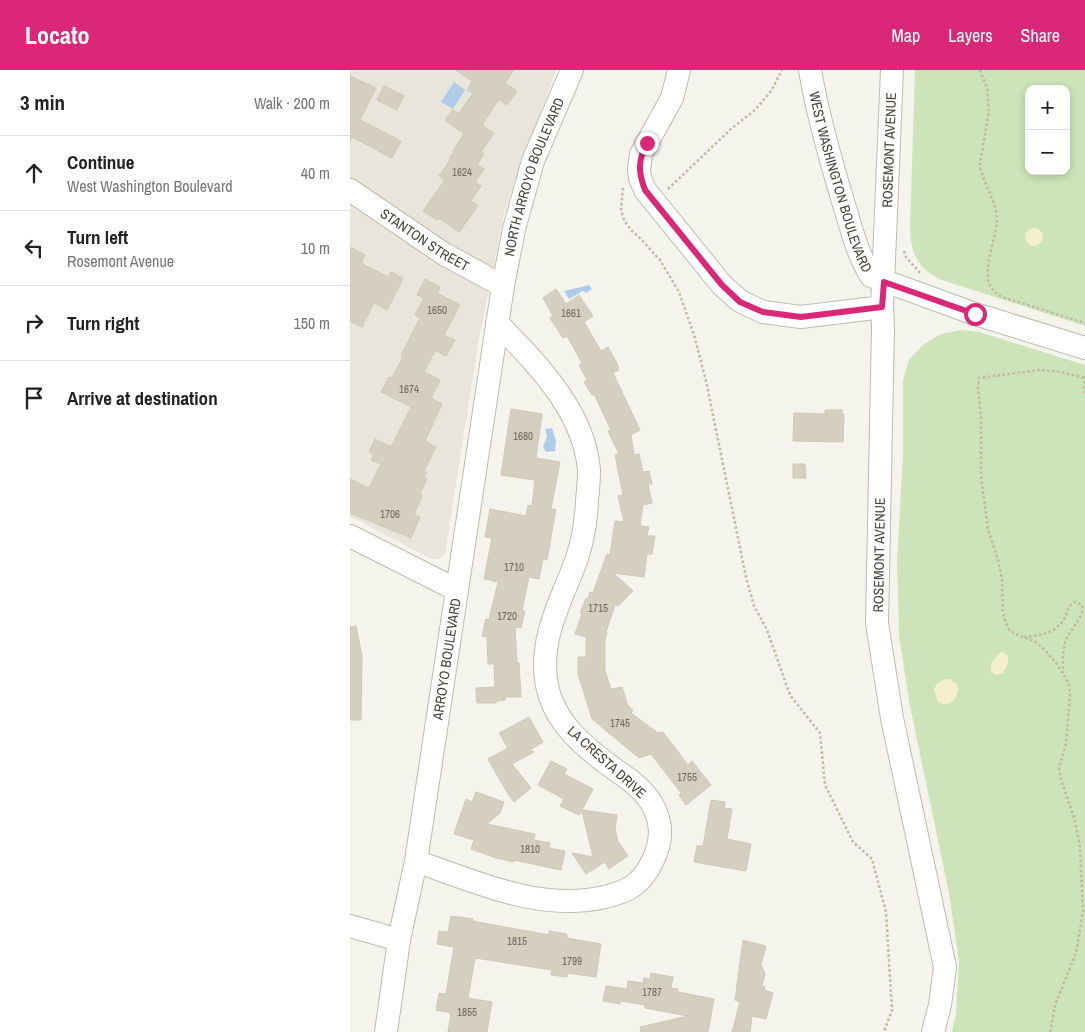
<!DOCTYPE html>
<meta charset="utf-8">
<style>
:root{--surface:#fff;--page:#f2f2f2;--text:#222;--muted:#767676;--line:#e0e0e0;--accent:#db2777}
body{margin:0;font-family:"Archivo Narrow",sans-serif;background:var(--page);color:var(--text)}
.controls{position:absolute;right:15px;top:15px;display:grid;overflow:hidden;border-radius:10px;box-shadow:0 2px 8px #0003}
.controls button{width:45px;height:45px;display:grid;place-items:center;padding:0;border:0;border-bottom:1px solid var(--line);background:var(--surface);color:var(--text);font:25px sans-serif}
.stop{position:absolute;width:15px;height:15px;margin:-11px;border:4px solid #db2777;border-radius:50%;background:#fff}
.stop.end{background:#db2777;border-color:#fff;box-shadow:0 1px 5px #0008}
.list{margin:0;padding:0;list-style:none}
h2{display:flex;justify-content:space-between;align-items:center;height:65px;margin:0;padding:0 20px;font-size:21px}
h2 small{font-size:16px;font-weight:400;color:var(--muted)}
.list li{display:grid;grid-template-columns:32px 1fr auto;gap:15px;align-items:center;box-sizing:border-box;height:75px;padding:0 20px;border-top:1px solid var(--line)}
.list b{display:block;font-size:19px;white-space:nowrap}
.list p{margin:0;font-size:16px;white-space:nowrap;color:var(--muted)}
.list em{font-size:16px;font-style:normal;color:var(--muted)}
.icon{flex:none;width:28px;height:28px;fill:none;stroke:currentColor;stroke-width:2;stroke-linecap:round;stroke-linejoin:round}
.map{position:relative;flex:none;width:735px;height:962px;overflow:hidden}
header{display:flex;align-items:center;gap:30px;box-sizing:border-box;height:70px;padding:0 25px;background:var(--accent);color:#fff}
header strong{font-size:24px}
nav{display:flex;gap:28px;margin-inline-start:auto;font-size:18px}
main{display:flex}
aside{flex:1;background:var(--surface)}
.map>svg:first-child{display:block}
.residential{fill:#e8e5da}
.green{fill:#cde4b9;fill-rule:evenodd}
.sand{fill:#f4efcc}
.water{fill:#afccea}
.building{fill:#d5cfc2;stroke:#cfc8b6}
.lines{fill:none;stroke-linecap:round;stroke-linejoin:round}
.minor-casing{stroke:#bfbbaf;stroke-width:24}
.path{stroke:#bfb8a2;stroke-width:2.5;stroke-dasharray:2.5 2.5;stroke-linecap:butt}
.minor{stroke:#fff;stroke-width:22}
.route{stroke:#db2777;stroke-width:6}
.labels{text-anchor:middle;stroke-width:4;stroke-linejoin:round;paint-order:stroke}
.number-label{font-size:11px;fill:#6b675c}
.street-label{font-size:14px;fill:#48443a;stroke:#fff}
</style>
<header>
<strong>Locato</strong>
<nav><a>Map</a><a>Layers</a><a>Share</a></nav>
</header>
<main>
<aside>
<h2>3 min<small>Walk · 200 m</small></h2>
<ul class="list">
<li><svg class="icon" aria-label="ahead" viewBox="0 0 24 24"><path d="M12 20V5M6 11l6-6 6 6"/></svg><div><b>Continue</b><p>West Washington Boulevard</p></div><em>40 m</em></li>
<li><svg class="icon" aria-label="left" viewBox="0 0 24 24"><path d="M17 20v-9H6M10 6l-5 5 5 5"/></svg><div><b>Turn left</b><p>Rosemont Avenue</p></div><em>10 m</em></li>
<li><svg class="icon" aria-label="right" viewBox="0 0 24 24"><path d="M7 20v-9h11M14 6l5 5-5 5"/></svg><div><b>Turn right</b></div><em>150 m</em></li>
<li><svg class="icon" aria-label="arrive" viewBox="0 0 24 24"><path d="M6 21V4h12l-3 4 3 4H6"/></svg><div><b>Arrive at destination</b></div></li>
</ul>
</aside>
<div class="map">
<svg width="735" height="962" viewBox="0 0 735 962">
<rect width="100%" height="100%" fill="#f4f3ec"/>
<path class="residential" d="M 0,0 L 206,0 L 155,139 L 128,274 L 95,484 L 90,489 L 81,489 L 0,446 Z"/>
<path class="green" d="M 565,0 L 735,0 L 735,256 L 589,209 C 566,196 561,183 560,158 ZM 679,19 L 716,19 L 716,101 L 679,101 Z
M 611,260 L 629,262 L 735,295 L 735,962 L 602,962 L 606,943 L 609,892 L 599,823 L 560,636 L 549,566 L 547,493 L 553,385 L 553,310 L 559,290 L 573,275 L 591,264 Z"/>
<path class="sand" d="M675 167a9 9 0 1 1 18 0a9 9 0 1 1-18 0Z
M 652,582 L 658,586 L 658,593 L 653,603 L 646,605 L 641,602 C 640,593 644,586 652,582 Z
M 600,609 L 608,615 C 609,625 604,633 594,635 L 588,632 L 584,620 C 586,613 592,609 600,609 Z"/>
<path class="water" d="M 104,12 L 115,20 L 103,39 L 91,32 Z
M 239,215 L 242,219 L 236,223 L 233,221 L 219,229 L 214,221 Z
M 202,358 L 206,371 L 205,381 L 196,382 L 193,377 L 197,367 L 195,359 Z"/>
<path class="building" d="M 106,0 L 164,0 L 155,13 L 167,21 L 157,35 L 149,29 L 132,55 L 144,63 L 131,82 L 134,84 L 127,95 L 134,99 L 125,112 L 131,116 L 121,131 L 128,136 L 109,162 L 89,148 L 87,150 L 73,141 L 95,110 L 89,106 L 101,89 L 99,88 L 104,82 L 103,81 L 114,64 L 95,50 L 102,40 L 109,43 L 123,23 L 117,20 L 122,11 Z
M 0,6 L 26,18 L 10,50 L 51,71 L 42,88 L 2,67 L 0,71 Z
M 34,16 L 54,26 L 47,40 L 27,30 Z
M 0,177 L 15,185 L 11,193 L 38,207 L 41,202 L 53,208 L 37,240 L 24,233 L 12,257 L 0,251 Z
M 75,209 L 90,217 L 87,223 L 110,235 L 94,265 L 105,270 L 96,286 L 85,280 L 74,302 L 90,310 L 81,328 L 92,334 L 75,371 L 86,377 L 74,401 L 77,402 L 74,408 L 77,409 L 70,423 L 72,426 L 64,445 L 70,447 L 61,468 L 0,443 L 0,409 L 19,418 L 31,394 L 21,390 L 24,384 L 19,382 L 25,369 L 41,377 L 61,337 L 31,322 L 39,307 L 42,308 L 53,287 L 51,286 L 70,248 L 65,245 L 74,228 L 67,225 Z
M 206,219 L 216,234 L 229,225 L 243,246 L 234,252 L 251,281 L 258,277 L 267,293 L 269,300 L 263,303 L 290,360 L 281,365 L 284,385 L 289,384 L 293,402 L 299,401 L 302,414 L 298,414 L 302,433 L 293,435 L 290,456 L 299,457 L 297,466 L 305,466 L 302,484 L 297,484 L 294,507 L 263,503 L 283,521 L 268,536 L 265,535 L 256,562 L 257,563 L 255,570 L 255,601 L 261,619 L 272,617 L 278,636 L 283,640 L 281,643 L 308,663 L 313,662 L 338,695 L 342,691 L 361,715 L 336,735 L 329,725 L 331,723 L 301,684 L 289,688 L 242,649 L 228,604 L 228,587 L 236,587 L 236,567 L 225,564 L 232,544 L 230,543 L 236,528 L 238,529 L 240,522 L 243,523 L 257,484 L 260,485 L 265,451 L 274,452 L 268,426 L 273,425 L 265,385 L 269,384 L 258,361 L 261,360 L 244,324 L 242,325 L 234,312 L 237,310 L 229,295 L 232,293 L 217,266 L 213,268 L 200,248 L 203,246 L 193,228 Z
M 161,339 L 192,344 L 186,388 L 210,392 L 201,439 L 206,439 L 197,490 L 193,489 L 189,509 L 179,507 L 172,540 L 175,541 L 171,558 L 165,557 L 167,593 L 169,593 L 171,627 L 155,627 L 155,630 L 146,631 L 146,633 L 127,633 L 126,618 L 145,617 L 144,594 L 138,594 L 137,567 L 132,566 L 136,549 L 139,550 L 148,512 L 134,509 L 142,468 L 135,467 L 140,439 L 176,446 L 178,435 L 182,436 L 185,410 L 151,405 Z
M 475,340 L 492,340 L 492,344 L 494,344 L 493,372 L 443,371 L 444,343 L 475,344 Z
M 443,394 L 455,394 L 456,408 L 443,408 Z
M 6,556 L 12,586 L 11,650 L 0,650 L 0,557 Z
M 179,647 L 193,672 L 180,680 L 184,682 L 162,694 L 181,718 L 164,732 L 158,724 L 138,689 L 158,678 L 149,663 Z
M 201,691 L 217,699 L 214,704 L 243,719 L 232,740 L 267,745 L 265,759 L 268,771 L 278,786 L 259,799 L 255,792 L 236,804 L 222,783 L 243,787 L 232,741 L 229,745 L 210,736 L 214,729 L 188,715 Z
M 126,722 L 154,732 L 150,743 L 137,754 L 185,764 L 184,770 L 200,773 L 199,778 L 215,781 L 211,800 L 164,790 L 164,792 L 146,788 L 121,779 L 124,770 L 104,764 L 116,729 L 122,732 Z
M 361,730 L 375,732 L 374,738 L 382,739 L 377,769 L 401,774 L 396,801 L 344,792 L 347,776 L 353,776 Z
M 101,846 L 123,849 L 122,851 L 199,865 L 199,861 L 217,864 L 217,868 L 251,874 L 246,907 L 217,903 L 217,907 L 201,905 L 202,900 L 125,888 L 118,928 L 142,932 L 137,962 L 98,962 L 101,943 L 86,940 L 89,923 L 96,924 L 104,877 L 87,874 L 89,861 L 98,862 Z
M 393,870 L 416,876 L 411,894 L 415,904 L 412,916 L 415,917 L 414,920 L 423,923 L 416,949 L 402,946 L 400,962 L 382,962 L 390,932 L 385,930 Z
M 301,903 L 323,907 L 321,918 L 328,919 L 328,922 L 364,929 L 358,962 L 291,962 L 290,957 L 338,946 L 295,938 L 295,935 L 271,931 L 270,934 L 253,931 L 256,916 L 277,919 L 278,911 L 293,913 L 294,908 L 300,909 Z"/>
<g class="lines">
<defs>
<g id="minor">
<path d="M 329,0 L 322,28 L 291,84 L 289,100 L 290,108 L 295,120 L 372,215 L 390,231 L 413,242 L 451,247 L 532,237"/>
<path id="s1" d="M 460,0 C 468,47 481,92 495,138 C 502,161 508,185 521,206 L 625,244 L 735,278"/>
<path d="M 542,0 L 532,237 L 533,257 L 527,553 L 542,648 L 595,897 L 590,935 L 583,962"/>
<path id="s2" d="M 0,120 L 94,184 L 153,216"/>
<path d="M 0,466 L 107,520"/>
<path d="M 66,791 C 125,812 191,842 255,827 C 278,821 291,815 302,792 C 312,773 313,753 302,734 C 293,719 280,710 267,701 C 235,678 201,651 196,609 C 191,571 207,538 221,504 C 231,481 236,456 237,431 C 238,421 239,410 239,400 C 234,340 186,293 147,253"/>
<path d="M 0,856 L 49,870"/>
<path id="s3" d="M 36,962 L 49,870 L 66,791 L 153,216 L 164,159 L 183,91 L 222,0"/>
</g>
</defs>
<use href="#minor" class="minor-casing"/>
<path class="path" d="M 630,0 L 637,18 L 639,41 L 630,94 C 632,113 646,129 647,149 C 647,173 623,213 652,227 L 735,253
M 273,118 L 271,139 L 274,150 L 281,160 L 290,168 L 310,190 L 329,222 L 344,265 L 356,311 L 396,507 L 404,536 L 417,560 L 440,625 L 470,663 L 475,715 L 503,772 L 522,789 L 536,842 L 542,940 L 534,962
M 318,119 L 382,58 L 405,40 L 421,21 L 432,0
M 554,181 L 556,187 L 570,203
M 735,306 L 734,318 L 735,323
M 674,567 C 689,566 706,563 714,549 C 718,542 717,536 725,532 L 732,535 C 735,547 720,559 716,570 C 712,580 713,592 713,603
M 700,962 L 705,935 L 726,883 L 733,841 L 730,777 L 725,751 L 710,706 L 709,698 L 716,674 L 720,625 L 719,614 L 707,594 L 692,577 L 684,571 L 665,564 L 659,559 L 656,553 L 653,543 L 652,509 L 648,490 L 638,459 L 631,406 L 631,347 L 628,319 L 629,308 L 689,300 L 711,302 L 735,308"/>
<use href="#minor" class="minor"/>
</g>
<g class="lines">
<path class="route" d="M 297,73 C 288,90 288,102 295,120 L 372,215 L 390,232 L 413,242 L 451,247 L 532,237 L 534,212 L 625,244"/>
</g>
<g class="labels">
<g class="number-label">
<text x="112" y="106">1624</text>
<text x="87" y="244">1650</text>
<text x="221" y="247">1661</text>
<text x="59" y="323">1674</text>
<text x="173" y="370">1680</text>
<text x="40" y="448">1706</text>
<text x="164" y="501">1710</text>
<text x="248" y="542">1715</text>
<text x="157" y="550">1720</text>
<text x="270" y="657">1745</text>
<text x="337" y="711">1755</text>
<text x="180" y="783">1810</text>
<text x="167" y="875">1815</text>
<text x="222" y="895">1799</text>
<text x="302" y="926">1787</text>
<text x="117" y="946">1855</text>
</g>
<g class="street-label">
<text transform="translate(539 80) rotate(-88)" y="5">ROSEMONT AVENUE</text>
<text dy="5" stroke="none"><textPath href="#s3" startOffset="869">NORTH ARROYO BOULEVARD</textPath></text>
<text dy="5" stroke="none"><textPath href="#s1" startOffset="116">WEST WASHINGTON BOULEVARD</textPath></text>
<text dy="5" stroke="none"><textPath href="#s2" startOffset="90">STANTON STREET</textPath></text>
<text transform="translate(529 485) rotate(-89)" y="5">ROSEMONT AVENUE</text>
<text dy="5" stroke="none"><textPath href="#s3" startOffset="378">ARROYO BOULEVARD</textPath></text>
<text transform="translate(257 692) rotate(42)" y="5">LA CRESTA DRIVE</text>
</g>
</g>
</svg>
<div class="controls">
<button>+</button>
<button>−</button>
</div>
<div class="stop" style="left:625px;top:244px"></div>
<div class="stop end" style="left:297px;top:73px"></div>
</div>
</main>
